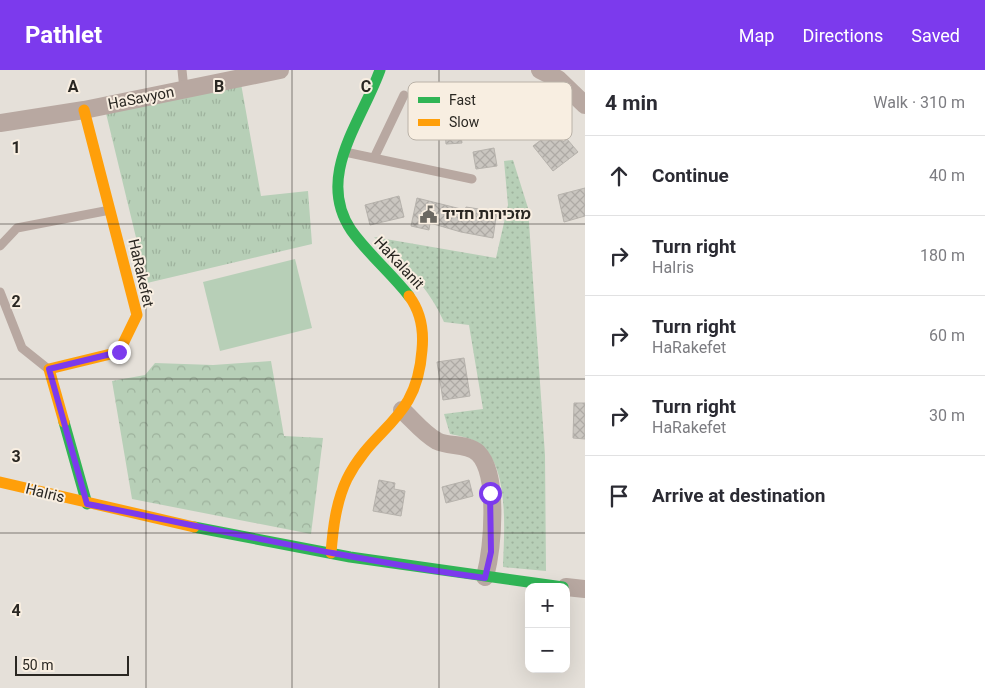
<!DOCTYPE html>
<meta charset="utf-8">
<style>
:root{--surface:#fff;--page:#f7f7f7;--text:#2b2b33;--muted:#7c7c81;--line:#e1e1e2;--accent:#7c3aed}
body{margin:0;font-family:Roboto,"Noto Sans Hebrew",sans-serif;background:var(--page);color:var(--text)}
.controls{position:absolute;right:15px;bottom:15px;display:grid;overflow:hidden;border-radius:10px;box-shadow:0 5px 20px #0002}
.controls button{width:45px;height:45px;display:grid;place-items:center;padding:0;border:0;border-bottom:1px solid var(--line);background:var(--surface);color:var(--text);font:25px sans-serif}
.scale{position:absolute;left:15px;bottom:12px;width:114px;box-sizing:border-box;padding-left:5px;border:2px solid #2a2722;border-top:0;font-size:14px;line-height:18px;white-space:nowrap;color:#2a2722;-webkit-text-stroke:4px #f8eee1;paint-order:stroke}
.stop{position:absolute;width:15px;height:15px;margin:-11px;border:4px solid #7c3aed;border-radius:50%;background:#fff}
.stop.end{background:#7c3aed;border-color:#fff;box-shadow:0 1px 5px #0008}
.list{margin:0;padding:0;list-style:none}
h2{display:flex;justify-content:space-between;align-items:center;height:65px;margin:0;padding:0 20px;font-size:21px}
h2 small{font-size:16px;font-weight:400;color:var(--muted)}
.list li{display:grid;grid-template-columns:32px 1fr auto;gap:15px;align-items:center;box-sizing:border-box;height:80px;padding:0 20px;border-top:1px solid var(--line)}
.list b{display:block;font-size:19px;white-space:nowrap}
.list p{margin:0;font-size:16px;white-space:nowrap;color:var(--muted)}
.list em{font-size:16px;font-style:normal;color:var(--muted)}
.icon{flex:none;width:28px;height:28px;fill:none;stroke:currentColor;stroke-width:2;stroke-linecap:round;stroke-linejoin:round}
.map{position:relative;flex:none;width:585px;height:618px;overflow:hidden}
header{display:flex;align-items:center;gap:30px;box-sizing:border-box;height:70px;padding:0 25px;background:var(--accent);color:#fff}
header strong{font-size:24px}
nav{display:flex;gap:28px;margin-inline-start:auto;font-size:18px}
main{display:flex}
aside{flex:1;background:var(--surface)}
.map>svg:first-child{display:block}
.grass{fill:url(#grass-dots)}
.forest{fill:url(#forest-crowns)}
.park{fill:url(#park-tufts)}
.garden{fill:#b7cfb7}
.building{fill:url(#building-cross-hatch);stroke:#b6b2ac}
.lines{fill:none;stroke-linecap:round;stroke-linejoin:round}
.lane{stroke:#b8a8a1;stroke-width:9}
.street{stroke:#b8a8a1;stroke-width:18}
.fast{stroke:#30b455;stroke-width:11}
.slow{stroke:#ff9f0a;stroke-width:11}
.route{stroke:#7c3aed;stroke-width:6}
.grid{fill:none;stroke:#2a2722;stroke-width:1;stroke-opacity:0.55}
.labels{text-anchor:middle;stroke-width:4;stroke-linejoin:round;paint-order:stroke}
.street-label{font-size:15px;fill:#2a2722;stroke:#f8eee1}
.poi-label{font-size:15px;font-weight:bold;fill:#2a2722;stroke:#f8eee1;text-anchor:start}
.key{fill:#f8eee1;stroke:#bab2a8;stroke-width:1}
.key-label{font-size:14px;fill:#2a2722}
.grid-label{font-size:16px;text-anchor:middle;font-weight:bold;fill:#2a2722;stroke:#f8eee1;stroke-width:4;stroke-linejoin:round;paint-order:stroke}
</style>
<header>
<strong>Pathlet</strong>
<nav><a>Map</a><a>Directions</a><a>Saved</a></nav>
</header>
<main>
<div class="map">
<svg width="585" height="618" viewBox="0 0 585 618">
<defs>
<pattern id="grass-dots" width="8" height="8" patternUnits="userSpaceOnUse" patternTransform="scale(1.25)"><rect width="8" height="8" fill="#b7cfb7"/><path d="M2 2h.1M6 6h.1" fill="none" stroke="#9eb29d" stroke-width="1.8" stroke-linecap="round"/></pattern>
<pattern id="forest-crowns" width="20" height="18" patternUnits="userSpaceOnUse" patternTransform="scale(1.25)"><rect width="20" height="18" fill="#b7cfb7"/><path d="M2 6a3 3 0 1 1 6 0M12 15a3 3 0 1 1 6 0" fill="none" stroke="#9eb29d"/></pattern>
<pattern id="park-tufts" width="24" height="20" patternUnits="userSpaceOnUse" patternTransform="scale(1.25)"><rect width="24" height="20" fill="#b7cfb7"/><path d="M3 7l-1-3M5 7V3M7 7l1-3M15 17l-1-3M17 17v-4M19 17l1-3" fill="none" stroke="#9eb29d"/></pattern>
<pattern id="building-cross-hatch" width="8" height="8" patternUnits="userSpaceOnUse" patternTransform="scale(1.25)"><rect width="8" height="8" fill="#cac6c0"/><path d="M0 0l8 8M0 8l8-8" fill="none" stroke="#aeaaa5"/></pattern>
</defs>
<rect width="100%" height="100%" fill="#e5e0d9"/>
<path class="grass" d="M 513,90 L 528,138 L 545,385 L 546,501 L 503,497 C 504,463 510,397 480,374 C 472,368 459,366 450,364 L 444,344 L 483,339 L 469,255 L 444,252 C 428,215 403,195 374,167 L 496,188 L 508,135 L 504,91 Z"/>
<path class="forest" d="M 271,291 L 284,366 L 323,368 L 311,464 L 132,429 L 112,311 L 145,305 L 155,293 L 213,295 Z"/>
<path class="park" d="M 240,8 L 261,126 L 308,121 L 312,174 L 147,213 L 104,35 Z"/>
<path class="garden" d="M 295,189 L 312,258 L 220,281 L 203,212 Z"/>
<path class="building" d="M 460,58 L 462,73 L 446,74 L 445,60 Z
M 559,66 L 563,72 L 567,69 L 578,82 L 553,101 L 533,76 L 541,70 Z
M 494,78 L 497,96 L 476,99 L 473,82 Z
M 585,118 L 585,146 L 564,152 L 558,125 Z
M 399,126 L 404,147 L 370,155 L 365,135 Z
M 417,128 L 465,140 L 466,137 L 492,141 L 498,140 L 497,142 L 502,143 L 496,147 L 493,168 L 461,162 L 430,153 L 429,160 L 411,156 Z
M 464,288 L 470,326 L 443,330 L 437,292 Z
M 574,333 L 585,333 L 585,369 L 573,368 Z
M 379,410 L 395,413 L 394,419 L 405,421 L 401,446 L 373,441 Z
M 469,410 L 473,426 L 446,433 L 442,417 Z"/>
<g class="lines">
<path class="lane" d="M 182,0 L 184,19
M 345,82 L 472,109
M 374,88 L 404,25
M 0,176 L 17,158 L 110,140
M 0,222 L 22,278 L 47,298"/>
<path class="street" d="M 540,0 L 558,9 L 585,35
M 0,53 L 84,40 L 280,0
M 402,340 C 413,350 424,364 437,371 C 449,377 467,373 478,383 C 500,405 492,480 485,507
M 566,517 L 585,519"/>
<path class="fast" d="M 380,0 C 362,51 315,106 351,160 C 368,184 391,203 409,226
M 64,352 L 87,434
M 194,457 L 350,487 L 563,517"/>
<path class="slow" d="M 64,352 L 49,299 L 119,282 L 137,245 L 84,40
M 0,412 L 194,457
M 331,483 C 333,458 336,432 347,409 C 374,355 417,352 422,280 C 424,260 421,242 409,226"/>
</g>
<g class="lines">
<path class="route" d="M 119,282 L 49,299 L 87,434 C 219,460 351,490 485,508 L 491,482 L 490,423"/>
</g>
<path class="grid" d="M 146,0 L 146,618M 292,0 L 292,618M 439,0 L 439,618M 0,154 L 585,154M 0,309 L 585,309M 0,463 L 585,463"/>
<defs>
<symbol id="civic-bare" viewBox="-9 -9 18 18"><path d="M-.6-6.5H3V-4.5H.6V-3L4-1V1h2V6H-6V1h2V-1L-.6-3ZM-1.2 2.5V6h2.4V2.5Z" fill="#6b6862" stroke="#f8eee1" stroke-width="2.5" paint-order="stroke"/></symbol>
</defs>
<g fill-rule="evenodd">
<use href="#civic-bare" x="416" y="132" width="25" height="25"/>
</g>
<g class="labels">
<g class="street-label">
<text transform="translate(141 28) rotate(-11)" y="5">HaSavyon</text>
<text transform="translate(399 193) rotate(47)" y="5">HaKalanit</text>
<text transform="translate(141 203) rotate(77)" y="5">HaRakefet</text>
<text transform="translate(45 423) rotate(14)" y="5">HaIris</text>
</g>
<g class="poi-label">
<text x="442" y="149">מזכירות חדיד</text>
</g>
</g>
<rect x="408" y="12" width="164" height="58" rx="8" class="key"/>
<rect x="418" y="27" width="22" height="6" fill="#30b455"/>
<rect x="418" y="49" width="22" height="7" fill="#ff9f0a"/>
<g class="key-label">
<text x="449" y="35">Fast</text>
<text x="449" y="57">Slow</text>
</g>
<g class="grid-label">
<text x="73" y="22">A</text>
<text x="219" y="22">B</text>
<text x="366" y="22">C</text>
<text x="16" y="83">1</text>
<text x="16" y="237">2</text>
<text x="16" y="392">3</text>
<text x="16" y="546">4</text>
</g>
</svg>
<div class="controls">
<button>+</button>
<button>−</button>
</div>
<div class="scale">50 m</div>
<div class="stop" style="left:490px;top:423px"></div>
<div class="stop end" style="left:119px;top:282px"></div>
</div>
<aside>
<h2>4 min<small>Walk · 310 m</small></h2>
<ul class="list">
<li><svg class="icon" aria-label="ahead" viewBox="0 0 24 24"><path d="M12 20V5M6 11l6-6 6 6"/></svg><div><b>Continue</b></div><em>40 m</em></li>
<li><svg class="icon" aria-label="right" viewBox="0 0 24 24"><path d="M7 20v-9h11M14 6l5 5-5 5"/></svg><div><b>Turn right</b><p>HaIris</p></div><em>180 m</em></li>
<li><svg class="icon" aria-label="right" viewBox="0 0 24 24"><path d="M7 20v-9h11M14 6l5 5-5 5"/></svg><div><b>Turn right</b><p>HaRakefet</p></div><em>60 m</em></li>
<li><svg class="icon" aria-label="right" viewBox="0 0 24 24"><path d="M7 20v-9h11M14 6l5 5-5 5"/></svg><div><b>Turn right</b><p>HaRakefet</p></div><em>30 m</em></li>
<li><svg class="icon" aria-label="arrive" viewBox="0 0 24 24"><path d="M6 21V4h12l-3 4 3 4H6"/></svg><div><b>Arrive at destination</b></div></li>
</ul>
</aside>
</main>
